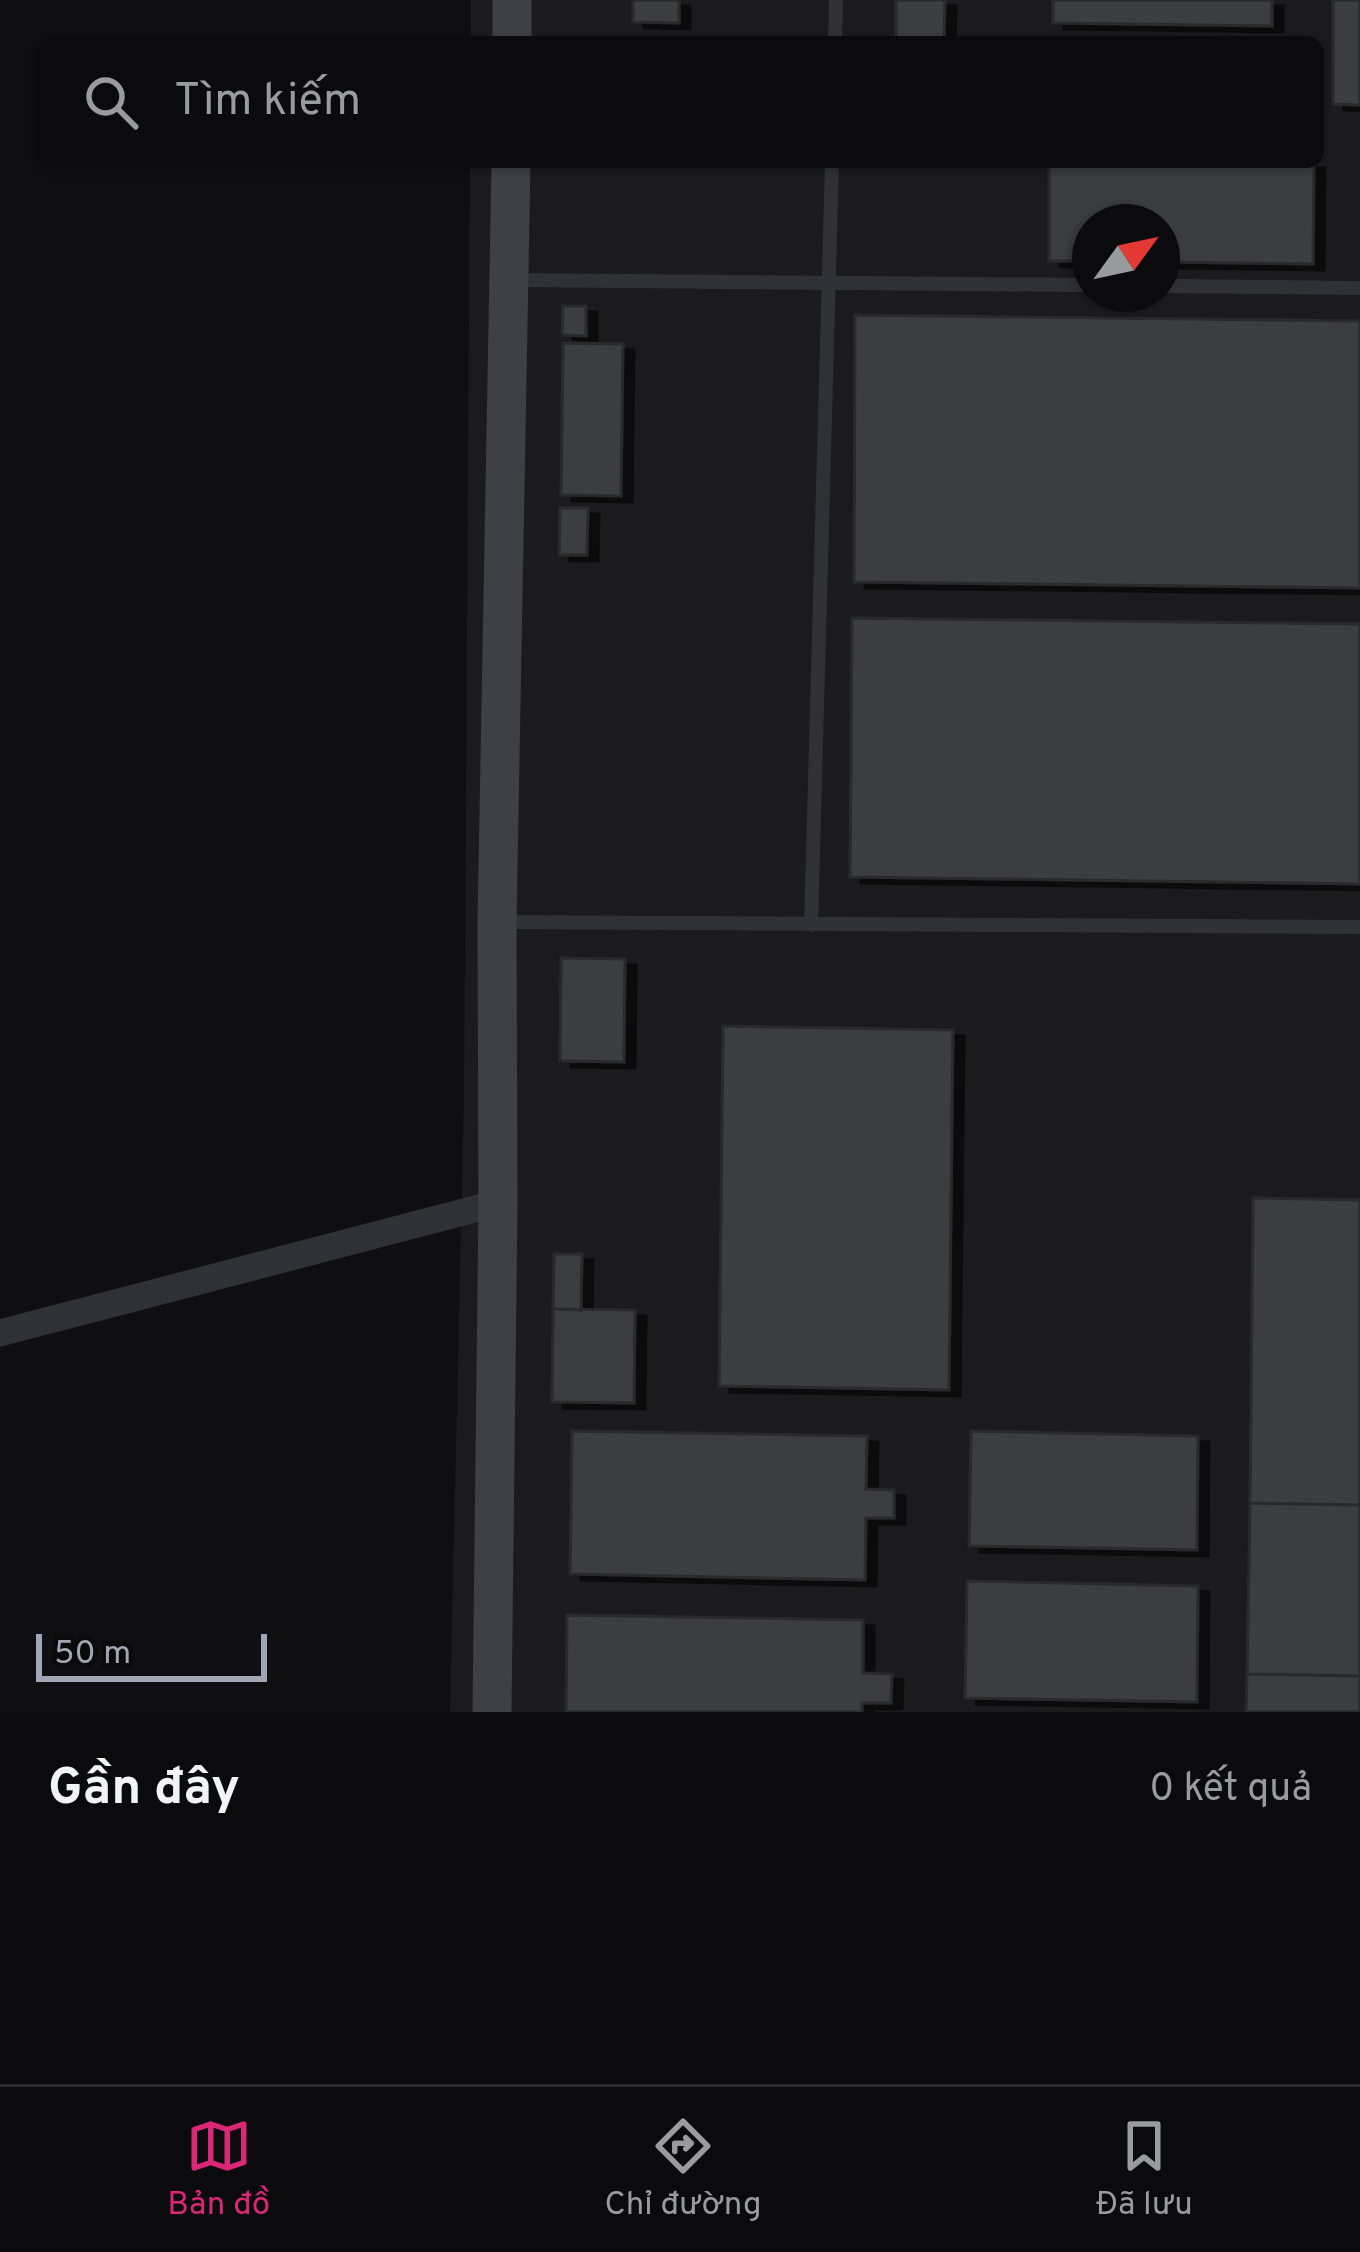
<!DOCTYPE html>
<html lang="vi">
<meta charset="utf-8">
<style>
:root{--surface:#0b0b0d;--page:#19191b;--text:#f1f3f6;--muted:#9a9b9d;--line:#2b2b2e;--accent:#db2777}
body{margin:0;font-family:Overpass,sans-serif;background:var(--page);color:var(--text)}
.compass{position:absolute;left:1072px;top:204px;width:108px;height:108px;border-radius:50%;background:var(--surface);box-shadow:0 3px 9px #0004;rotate:57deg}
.scale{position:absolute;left:36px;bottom:30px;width:231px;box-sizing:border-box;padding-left:12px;border:6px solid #a0a6b3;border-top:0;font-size:33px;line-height:42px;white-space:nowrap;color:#a0a6b3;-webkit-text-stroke:9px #0a0a0c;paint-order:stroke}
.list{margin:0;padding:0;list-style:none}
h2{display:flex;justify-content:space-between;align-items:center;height:156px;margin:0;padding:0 48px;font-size:51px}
h2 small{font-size:39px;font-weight:400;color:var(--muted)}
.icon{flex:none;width:66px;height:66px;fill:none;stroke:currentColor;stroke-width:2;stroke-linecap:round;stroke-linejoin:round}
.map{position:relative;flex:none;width:1360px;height:1712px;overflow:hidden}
.search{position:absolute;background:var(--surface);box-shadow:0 3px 9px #0004;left:36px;right:36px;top:36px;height:132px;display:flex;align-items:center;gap:30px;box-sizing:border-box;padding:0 42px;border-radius:18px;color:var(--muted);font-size:45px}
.sheet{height:372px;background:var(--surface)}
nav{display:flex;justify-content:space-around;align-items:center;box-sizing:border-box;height:168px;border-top:3px solid var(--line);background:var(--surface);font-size:33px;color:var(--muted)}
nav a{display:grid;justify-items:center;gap:6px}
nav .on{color:var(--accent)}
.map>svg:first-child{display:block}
.built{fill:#1b1b1e;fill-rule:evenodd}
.building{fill:#3b3c41;stroke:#29292d;stroke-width:3;filter:url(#shadow)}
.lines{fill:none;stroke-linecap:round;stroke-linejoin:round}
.lane{stroke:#303136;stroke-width:14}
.street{stroke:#303136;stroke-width:27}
.secondary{stroke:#3e4046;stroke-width:39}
</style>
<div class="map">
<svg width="1360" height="1712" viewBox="0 0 1360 1712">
<defs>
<filter id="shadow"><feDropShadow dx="11" dy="6" stdDeviation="0" flood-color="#0009"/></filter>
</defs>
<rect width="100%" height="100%" fill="#0f0f11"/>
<path class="built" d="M 471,0 L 1360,0 L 1360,1712 L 450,1712 L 464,1096 L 470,162 L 1318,162 L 1318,42 L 471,42 ZM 1090,222 L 1162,222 L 1162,294 L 1090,294 Z"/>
<path class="building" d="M 633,0 L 679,0 L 679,23 L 633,22 Z
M 896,0 L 945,0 L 944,42 L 896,42 Z
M 1053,0 L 1272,0 L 1272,26 L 1053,23 Z
M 1333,0 L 1360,0 L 1360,105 L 1333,104 Z
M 1049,162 L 1314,162 L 1313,264 L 1162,262 L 1162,222 L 1090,222 L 1090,261 L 1049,261 Z
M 563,306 L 586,306 L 586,336 L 562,335 Z
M 855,315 L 1360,321 L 1360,588 L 854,582 Z
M 563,343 L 623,344 L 621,496 L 561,495 Z
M 560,508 L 588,508 L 587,555 L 559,555 Z
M 852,618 L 1360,624 L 1360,884 L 850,877 Z
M 561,958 L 625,959 L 624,1062 L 560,1061 Z
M 723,1026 L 953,1030 L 949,1390 L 719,1386 Z
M 1253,1198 L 1360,1200 L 1360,1505 L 1250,1503 Z
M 554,1254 L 582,1254 L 581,1310 L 553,1309 Z
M 553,1309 L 635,1310 L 634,1403 L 552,1402 Z
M 572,1431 L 867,1436 L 866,1489 L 894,1490 L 894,1518 L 866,1518 L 865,1580 L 570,1574 Z
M 971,1431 L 1198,1436 L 1197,1550 L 969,1546 Z
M 1250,1503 L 1360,1505 L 1360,1676 L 1247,1674 Z
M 967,1581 L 1198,1586 L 1197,1702 L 965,1698 Z
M 567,1615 L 863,1620 L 863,1673 L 892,1674 L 891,1703 L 862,1703 L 862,1712 L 566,1712 Z
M 1247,1674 L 1360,1676 L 1360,1712 L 1246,1712 Z"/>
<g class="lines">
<path class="lane" d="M 835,42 L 836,0
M 511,280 L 1090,285
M 1162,286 L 1360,288
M 501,922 L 1360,927
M 811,925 L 832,162"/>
<path class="street" d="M 0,1333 L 498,1203"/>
<path class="secondary" d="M 512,42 L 512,0
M 492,1712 L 498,1203 L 497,922 L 511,162"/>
</g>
</svg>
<svg class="compass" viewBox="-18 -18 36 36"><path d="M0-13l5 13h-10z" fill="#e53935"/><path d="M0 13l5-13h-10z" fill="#9a9b9d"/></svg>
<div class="scale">50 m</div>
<div class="search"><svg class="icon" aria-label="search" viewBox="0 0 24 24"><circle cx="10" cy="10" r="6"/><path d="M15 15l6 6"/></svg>Tìm kiếm</div>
</div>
<section class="sheet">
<h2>Gần đây<small>0 kết quả</small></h2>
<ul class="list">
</ul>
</section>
<nav>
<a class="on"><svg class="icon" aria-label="map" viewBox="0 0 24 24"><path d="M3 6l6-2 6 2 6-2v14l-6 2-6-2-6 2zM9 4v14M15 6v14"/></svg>Bản đồ</a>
<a><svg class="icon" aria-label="directions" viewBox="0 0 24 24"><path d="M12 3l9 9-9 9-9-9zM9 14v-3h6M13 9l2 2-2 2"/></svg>Chỉ đường</a>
<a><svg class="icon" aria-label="saved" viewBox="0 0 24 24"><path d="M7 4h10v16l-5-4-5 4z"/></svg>Đã lưu</a>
</nav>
